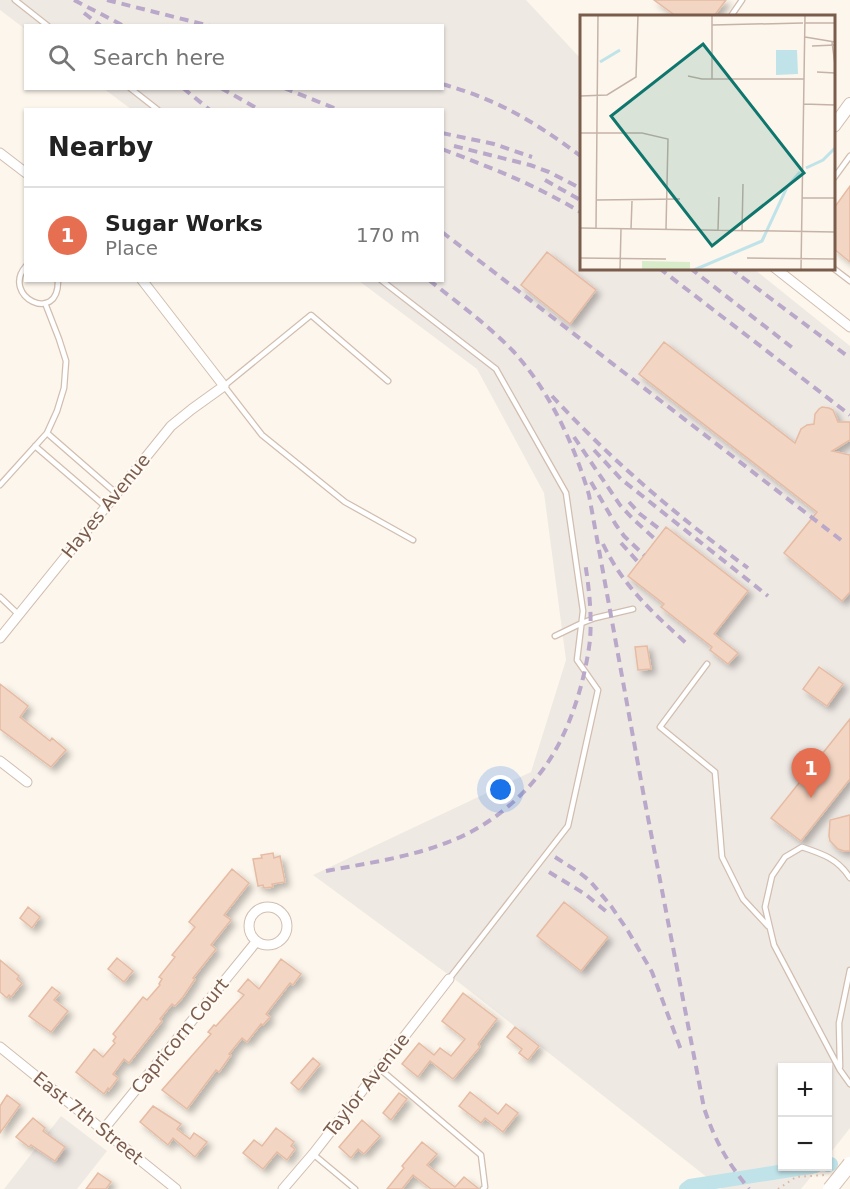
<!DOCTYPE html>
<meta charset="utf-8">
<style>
:root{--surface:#fff;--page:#f2f2f2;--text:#222;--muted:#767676;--line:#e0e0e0;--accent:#e76f51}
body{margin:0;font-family:"DejaVu Sans",sans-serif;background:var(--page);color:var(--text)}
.controls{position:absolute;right:18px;bottom:18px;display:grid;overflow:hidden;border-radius:0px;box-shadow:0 2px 4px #0004}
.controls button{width:54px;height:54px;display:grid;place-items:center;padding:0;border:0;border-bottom:2px solid var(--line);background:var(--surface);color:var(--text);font:30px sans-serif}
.you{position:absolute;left:501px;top:790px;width:21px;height:21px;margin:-15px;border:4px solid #fff;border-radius:50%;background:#1a73e8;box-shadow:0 0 0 9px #1a73e833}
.badge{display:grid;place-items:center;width:39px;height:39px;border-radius:50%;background:var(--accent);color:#fff;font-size:20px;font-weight:700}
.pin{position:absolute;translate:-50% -50px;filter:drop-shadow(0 2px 3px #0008)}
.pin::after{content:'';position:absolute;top:32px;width:21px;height:18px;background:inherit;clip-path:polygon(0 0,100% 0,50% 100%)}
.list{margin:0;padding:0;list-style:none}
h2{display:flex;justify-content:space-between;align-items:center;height:78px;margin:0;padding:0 24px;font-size:26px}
h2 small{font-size:20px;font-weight:400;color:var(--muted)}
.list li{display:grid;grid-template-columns:39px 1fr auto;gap:18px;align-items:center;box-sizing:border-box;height:96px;padding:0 24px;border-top:2px solid var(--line)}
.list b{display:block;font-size:22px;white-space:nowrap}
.list p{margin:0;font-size:20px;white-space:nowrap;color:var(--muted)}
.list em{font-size:20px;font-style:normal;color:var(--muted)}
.icon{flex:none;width:33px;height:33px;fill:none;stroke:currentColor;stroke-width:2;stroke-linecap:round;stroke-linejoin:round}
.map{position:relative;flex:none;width:850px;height:1189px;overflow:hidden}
.search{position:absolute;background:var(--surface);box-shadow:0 2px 4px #0004;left:24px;top:24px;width:420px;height:66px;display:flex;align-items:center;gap:15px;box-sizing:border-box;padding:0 21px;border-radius:0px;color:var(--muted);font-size:22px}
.panel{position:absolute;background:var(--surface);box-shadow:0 2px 4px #0004;left:24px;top:108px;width:420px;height:174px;border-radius:0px}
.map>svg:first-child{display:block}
.industrial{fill:#efe9e4}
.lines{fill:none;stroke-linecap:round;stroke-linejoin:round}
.canal{stroke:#bfe3e8;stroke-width:14}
.building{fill:#f3d5c3;stroke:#e6bba3;stroke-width:1.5;filter:url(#shadow)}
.service-casing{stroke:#d1beb0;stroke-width:7}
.minor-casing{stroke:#d1beb0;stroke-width:11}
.tertiary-casing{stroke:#d1beb0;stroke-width:14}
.path{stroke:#d9b8a5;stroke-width:2;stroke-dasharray:1.5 4.5;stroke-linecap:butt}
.service{stroke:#fff;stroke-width:4.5}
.minor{stroke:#fff;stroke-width:9}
.tertiary{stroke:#fff;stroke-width:12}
.rail{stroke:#b9a8c9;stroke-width:4;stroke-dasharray:9 6;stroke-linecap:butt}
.secondary-bridge-casing{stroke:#d6c0b0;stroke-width:16;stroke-linecap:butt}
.secondary-bridge{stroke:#fff;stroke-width:14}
.labels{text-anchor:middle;stroke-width:4.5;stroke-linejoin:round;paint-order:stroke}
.street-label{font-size:18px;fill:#7a5c4d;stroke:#fffaf3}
.inset-river{fill:none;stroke:#bfe3e8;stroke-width:3}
.inset-road{fill:none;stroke:#c5b3a7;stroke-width:1.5}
.view{fill:#0f766e;fill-opacity:0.15;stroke:#0f766e;stroke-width:3}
.inset-edge{fill:none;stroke:#7a5c4d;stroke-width:3}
</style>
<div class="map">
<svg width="850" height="1189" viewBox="0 0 850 1189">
<defs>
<filter id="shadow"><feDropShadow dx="4.5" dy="4.5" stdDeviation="3" flood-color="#0004"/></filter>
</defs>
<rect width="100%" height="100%" fill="#fdf6ec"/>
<path class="industrial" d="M 0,0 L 526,0 L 581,59 L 579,127 L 582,129 L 582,268 L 754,269 L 850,346 L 850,1128 L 828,1156 L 828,1068 L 782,1068 L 782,1166 L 819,1167 L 801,1189 L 722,1189 L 457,981 L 313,875 L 531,772 L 566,660 L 544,493 L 477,369 L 359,281 L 442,280 L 442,110 L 131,109 L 104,89 L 442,88 L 442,26 L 26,26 L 25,29 L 0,10 Z
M 61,1116 L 107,1151 L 77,1189 L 4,1189 Z"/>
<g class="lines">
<path class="canal" d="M 828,1165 L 831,1164
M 686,1189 L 690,1186 L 816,1166"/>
</g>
<path class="building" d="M 654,0 L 726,0 L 714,16 L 676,16 Z
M 850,186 L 850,262 L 834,249 L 834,208 Z
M 547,252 L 596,290 L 570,324 L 521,285 Z
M 664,342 L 795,443 L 801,429 L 807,425 L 814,424 L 815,414 L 819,409 L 822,407 L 829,408 L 833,410 L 838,422 L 850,422 L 850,440 L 832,451 L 850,455 L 850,592 L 842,601 L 784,553 L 817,512 L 639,374 Z
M 666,527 L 748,591 L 714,634 L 738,653 L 728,664 L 710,650 L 712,647 L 661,607 L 664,604 L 628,576 Z
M 647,646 L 651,669 L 638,670 L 635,647 Z
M 819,667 L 843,684 L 827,706 L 803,689 Z
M 0,684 L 28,706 L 20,717 L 50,741 L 52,738 L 66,750 L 51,767 L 0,729 Z
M 850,719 L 850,779 L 801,841 L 771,818 Z
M 850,815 L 850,851 L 844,851 L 838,849 L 830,841 L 829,836 L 830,820 Z
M 273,853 L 274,858 L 280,856 L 285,882 L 272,884 L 273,887 L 264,888 L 263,885 L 258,886 L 253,859 L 262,858 L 261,855 Z
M 232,869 L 249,883 L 224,915 L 231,920 L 211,945 L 216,949 L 193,978 L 195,979 L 183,997 L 175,1006 L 172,1004 L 160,1019 L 162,1021 L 129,1063 L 124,1059 L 113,1074 L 118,1078 L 109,1090 L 108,1088 L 104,1094 L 76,1072 L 94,1049 L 103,1057 L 115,1043 L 113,1041 L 116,1037 L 113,1034 L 143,997 L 147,1000 L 160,985 L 159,984 L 162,979 L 159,977 L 175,957 L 172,955 L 195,927 L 189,922 Z
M 564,902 L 608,937 L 581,971 L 537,936 Z
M 28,907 L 40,917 L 32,928 L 20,918 Z
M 117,958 L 133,971 L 124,982 L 108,969 Z
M 281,959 L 301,974 L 293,985 L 290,983 L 266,1014 L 270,1017 L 263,1025 L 261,1024 L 247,1042 L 242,1038 L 229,1054 L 231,1055 L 219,1072 L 216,1070 L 187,1109 L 162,1090 L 211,1034 L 208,1032 L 214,1025 L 216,1026 L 244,995 L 238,991 L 248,979 L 259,989 Z
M 0,960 L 19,976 L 17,979 L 22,983 L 11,997 L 9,995 L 7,998 L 0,992 Z
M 52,987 L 60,993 L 54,1000 L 68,1011 L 51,1032 L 29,1016 Z
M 463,993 L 497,1019 L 478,1044 L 480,1047 L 453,1079 L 430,1061 L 418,1077 L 402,1064 L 419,1043 L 434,1055 L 440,1048 L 451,1056 L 465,1039 L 442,1021 Z
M 515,1027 L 539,1046 L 528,1060 L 519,1053 L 522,1049 L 507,1037 Z
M 313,1058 L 320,1064 L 299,1090 L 291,1083 Z
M 470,1092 L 498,1114 L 506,1104 L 518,1113 L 503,1132 L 485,1118 L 481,1123 L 459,1106 Z
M 399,1093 L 407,1099 L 391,1120 L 383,1113 Z
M 7,1095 L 20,1105 L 0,1133 L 0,1106 Z
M 153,1106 L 181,1124 L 177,1129 L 190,1139 L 194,1133 L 207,1142 L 195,1157 L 173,1138 L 168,1145 L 140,1122 Z
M 33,1118 L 45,1128 L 43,1131 L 65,1147 L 55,1161 L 31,1145 L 29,1147 L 16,1137 Z
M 362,1120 L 380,1136 L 364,1154 L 358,1149 L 351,1158 L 339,1147 Z
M 276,1128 L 294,1142 L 291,1146 L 295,1149 L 287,1160 L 277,1152 L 263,1169 L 243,1153 L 254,1140 L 262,1146 Z
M 422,1142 L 437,1154 L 427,1165 L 455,1187 L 464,1177 L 479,1189 L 431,1189 L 413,1175 L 402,1189 L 387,1189 L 404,1168 L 402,1166 Z
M 98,1173 L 111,1182 L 106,1189 L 86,1189 Z"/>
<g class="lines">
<defs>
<path id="service" d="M 15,0 L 48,26
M 731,16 L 742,0
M 130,88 L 158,110
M 834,178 L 850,156
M 26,266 C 0,296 59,326 58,280
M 833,268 L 850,281
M 381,280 L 496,369 L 566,493 L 583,611 L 577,660 L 598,690 L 568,826 L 449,979
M 388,381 L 311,315 L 224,386 L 262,435 L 345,502 L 413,540
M 47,433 L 117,494
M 35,446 L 106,507
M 0,485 L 47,433 L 57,411 L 64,388 L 66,361 L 59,339 L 45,303
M 0,597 L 18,614
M 555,636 L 582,623 L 595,618 L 633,609
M 707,664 L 660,727 L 715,772 L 722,857 L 743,899 L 768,926
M 850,878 C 838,859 823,854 802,847 L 785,857 L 772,876 L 765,907 L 774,945 L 840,1070 L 850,1084
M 840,1067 L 839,1023 L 850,970
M 380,1069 L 481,1155 L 485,1187 L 483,1189
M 313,1154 L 355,1189"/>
<path id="minor" d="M 0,153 L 26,173
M 775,268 L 850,327
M 0,638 L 171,426 L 192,409 L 224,386 L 142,280
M 0,761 L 27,782
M249 926a19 19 0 1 1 38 0a19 19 0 1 1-38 0Z
M 0,1047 L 176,1189
M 103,1130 L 256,942
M 283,1189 L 313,1154 L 449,979"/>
<path id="tertiary" d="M 834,126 L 850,104"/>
</defs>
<use href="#service" class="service-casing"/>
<use href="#minor" class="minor-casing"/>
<use href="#tertiary" class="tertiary-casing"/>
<path class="path" d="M 778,1189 L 796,1177 L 825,1175"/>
<use href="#service" class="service"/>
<use href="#minor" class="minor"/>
<use href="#tertiary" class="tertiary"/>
<path class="rail" d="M 74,0 L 124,26
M 107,0 L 210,26
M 84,13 L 101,26
M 442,84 C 499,100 535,122 582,157
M 183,88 L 210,110
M 221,88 L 260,110
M 284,88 L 339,110
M 442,133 L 494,144 L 532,157
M 454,146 L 530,165 L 549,172 L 582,189
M 442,149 C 492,168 536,185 582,213
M 545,180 L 582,201
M 442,232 L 841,540
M 659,268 L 850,415
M 690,268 L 794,349
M 730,268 L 850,358
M 429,280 C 458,303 488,325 514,352 C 550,392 574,444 589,495 L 644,797 L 704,1108 C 716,1143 726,1160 749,1189
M 552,396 C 611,460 678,517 748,568
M 574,437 L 620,505 L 633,519 L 655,539
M 594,450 L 621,479 L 768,596
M 591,482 L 616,525 L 624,536 L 644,555
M 629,502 L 640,514 L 662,531
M 621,543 L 638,562
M 603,544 C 623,586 652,612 686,643
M 555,857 L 580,873 L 590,881 L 611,906 L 628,931 L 652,972 L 681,1050
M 326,871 C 368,863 412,857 451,841 C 487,827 521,800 544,768 C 569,734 585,682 590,640 C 592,614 589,588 585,562
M 549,872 L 585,894 L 608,913"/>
<defs>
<path id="secondary-bridge" d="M 830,1189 L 850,1164"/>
</defs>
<use href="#secondary-bridge" class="secondary-bridge-casing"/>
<use href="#secondary-bridge" class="secondary-bridge"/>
</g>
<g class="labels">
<g class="street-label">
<text transform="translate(106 506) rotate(-51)" y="6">Hayes Avenue</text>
<text transform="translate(180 1036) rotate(-51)" y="6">Capricorn Court</text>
<text transform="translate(367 1085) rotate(-52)" y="6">Taylor Avenue</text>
<text transform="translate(88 1118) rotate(39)" y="6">East 7th Street</text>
</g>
</g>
<g transform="translate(580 15)">
<rect width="255" height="255" fill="#fdf6ec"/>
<path d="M 62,246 L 110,247 L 110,255 L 62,255 Z" fill="#d8ecc9"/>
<path d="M 196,35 L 217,35 L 218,59 L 196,60 Z" fill="#bfe3e8"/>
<path class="inset-river" d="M 20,47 L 40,35M 226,153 L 243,145 L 255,133M 114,255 L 182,226 L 207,172 L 220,157"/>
<path class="inset-road" d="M 132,0 L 132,64M 225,8 L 255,8M 132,10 L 223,8M 225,22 L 255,27M 252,27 L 255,50M 232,31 L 255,30M 237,57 L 255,58M 108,61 L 122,64 L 224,64M 0,81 L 27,80 L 56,62 L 58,0M 223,89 L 255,90M 0,118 L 62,118 L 88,124 L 86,214M 222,183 L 255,183M 16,185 L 100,184M 0,213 L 255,217M 16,213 L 18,0M 51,214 L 52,186M 138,215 L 139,182M 162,216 L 163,169M 0,243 L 86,244M 167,243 L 255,244M 40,255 L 41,214M 221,255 L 225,0M 255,255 L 255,217"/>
<path class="view" d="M 123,29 L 224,158 L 132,231 L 31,101 Z"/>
<rect width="255" height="255" class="inset-edge"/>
</g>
</svg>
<div class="controls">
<button>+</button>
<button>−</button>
</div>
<div class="you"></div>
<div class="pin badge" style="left:811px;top:798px">1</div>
<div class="search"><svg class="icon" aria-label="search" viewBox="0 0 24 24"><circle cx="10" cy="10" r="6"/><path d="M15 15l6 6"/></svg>Search here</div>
<section class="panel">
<h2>Nearby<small></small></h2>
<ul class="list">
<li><span class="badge">1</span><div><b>Sugar Works</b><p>Place</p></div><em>170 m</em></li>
</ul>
</section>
</div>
